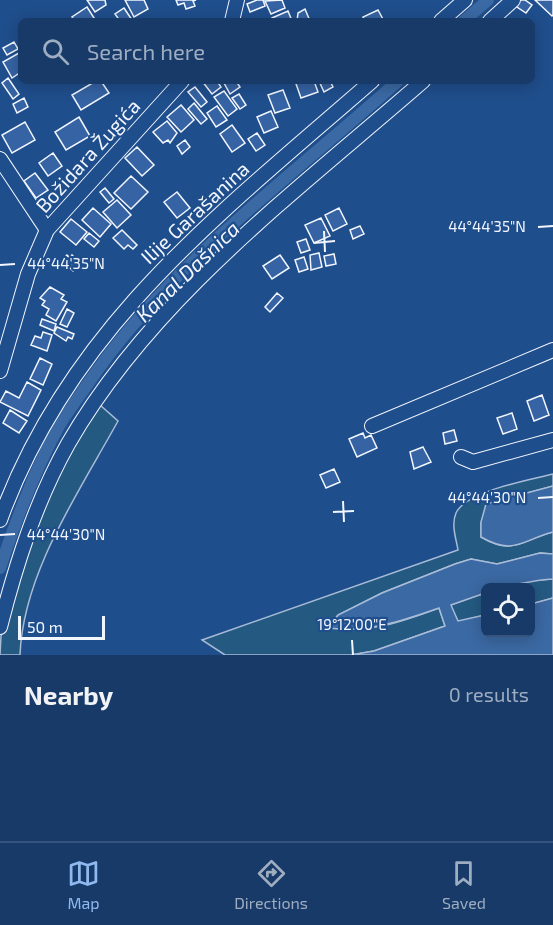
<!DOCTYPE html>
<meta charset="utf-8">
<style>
:root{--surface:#173a69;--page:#20416f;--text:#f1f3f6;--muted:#9eadc0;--line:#36547d;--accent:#90b9f0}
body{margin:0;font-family:"Exo 2",sans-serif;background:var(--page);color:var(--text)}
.controls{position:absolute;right:18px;bottom:18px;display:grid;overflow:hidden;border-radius:9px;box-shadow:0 3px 15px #0003}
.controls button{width:54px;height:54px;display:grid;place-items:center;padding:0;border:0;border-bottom:2px solid var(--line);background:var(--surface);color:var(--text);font:30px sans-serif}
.scale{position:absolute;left:18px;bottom:15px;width:87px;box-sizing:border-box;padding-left:6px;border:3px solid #f2f6ff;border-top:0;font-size:16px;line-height:21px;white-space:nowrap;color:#f2f6ff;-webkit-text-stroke:4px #1f4e8c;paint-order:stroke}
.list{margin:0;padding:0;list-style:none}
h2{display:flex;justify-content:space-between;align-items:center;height:78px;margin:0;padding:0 24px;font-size:26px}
h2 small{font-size:20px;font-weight:400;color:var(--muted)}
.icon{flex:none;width:33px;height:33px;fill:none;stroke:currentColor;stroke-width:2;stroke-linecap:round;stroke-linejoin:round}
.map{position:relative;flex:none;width:553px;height:655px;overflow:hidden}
.search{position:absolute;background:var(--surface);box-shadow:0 3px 15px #0003;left:18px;right:18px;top:18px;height:66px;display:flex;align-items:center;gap:15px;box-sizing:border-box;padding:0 21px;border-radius:9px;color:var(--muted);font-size:22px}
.sheet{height:186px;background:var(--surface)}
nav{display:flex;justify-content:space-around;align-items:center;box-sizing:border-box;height:84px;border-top:2px solid var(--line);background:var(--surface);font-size:16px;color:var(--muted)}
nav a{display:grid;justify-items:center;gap:3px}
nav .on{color:var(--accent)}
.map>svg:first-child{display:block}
.green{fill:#245a82;stroke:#a8bbd7;stroke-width:1.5}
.water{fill:#3b69a3;stroke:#a8bbd7;stroke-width:1.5}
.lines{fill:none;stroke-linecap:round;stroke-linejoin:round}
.canal{stroke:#3b69a3;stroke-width:12}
.building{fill:#3563a3;stroke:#f2f6ff;stroke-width:1.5}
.minor-casing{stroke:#f2f6ff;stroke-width:16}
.minor{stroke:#1f4e8c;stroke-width:14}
.ticks{fill:none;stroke:#f2f6ff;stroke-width:2}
.labels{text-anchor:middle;stroke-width:4.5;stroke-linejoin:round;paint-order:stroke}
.street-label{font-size:20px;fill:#f2f6ff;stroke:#1f4e8c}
.water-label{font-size:21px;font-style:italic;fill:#f2f6ff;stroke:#1f4e8c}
.ticks-label{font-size:15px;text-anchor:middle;fill:#f2f6ff;stroke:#1f4e8c;stroke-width:4.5;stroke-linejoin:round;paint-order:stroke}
</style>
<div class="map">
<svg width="553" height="655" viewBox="0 0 553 655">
<rect width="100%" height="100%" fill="#1f4e8c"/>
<path class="green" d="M 100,405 L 118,421 C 79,492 23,573 20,655 L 0,655 L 1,636 L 13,591 L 29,543 L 71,447 Z
M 553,474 L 553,486 L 487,504 L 481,523 L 481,537 C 514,556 522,540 553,532 L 553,554 L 540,553 L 497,564 L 471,559 L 455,564 L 382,593 L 338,615 L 328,627 C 366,635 404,621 439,608 L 445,626 L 374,651 L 351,655 L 225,655 L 202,640 L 458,550 C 456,538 451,525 456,513 C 466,491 530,480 553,474 Z
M 553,579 L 553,598 L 531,604 L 530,588 L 502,588 L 521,581 Z
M 485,593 L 485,615 L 458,622 L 450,605 Z"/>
<path class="water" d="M 553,486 L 553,532 C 522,540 514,556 481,537 L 481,522 L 486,504 Z
M 540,553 L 553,554 L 553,579 C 530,580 508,588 486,588 L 485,593 L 451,605 L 458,621 L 485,615 L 486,632 L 530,632 L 531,604 L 553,598 L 553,655 L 351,655 L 374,651 L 445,626 L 439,608 C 402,621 367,633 328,628 L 338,615 L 382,593 L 455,564 L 471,559 L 497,564 Z"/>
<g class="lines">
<path class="canal" d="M 464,21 L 488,0
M 0,568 C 16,520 34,471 59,426 C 67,412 78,398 87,385 C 169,264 290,178 398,81"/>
</g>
<path class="building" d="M 87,0 L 105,0 L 106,5 L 95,12 Z
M 125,0 L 144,0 L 148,9 L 134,17 Z
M 176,0 L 196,0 L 193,1 L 195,6 L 186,9 L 184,3 L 178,5 Z
M 257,0 L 263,0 L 265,6 L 250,12 L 247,4 Z
M 282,0 L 285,8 L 271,14 L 265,1 Z
M 518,0 L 525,0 L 532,5 L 526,13 L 514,5 Z
M 535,0 L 553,0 L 553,15 L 552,16 Z
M 87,7 L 96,21 L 75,21 L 72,17 Z
M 124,8 L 132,20 L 131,21 L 120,21 L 115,14 Z
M 305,9 L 310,21 L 297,21 L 298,13 Z
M 378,10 L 384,21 L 365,21 L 363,17 Z
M 288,11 L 292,21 L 273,21 L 272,18 Z
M 14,42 L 18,49 L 7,55 L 3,48 Z
M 19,53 L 21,72 L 12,78 L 3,62 Z
M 8,78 L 19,94 L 13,99 L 2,83 Z
M 96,81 L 101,81 L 109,93 L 81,110 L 72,95 Z
M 202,81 L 217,81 L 221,87 L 212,94 Z
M 227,81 L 236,81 L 240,87 L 230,94 L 224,83 Z
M 295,81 L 314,81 L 318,92 L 301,98 Z
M 319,81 L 330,81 L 333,87 L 324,92 Z
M 195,87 L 207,102 L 201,107 L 188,92 Z
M 283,90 L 290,108 L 275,113 L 268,95 Z
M 224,91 L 237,109 L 228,116 L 214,97 Z
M 239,94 L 246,105 L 240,109 L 232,98 Z
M 24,98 L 28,107 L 17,113 L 13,104 Z
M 194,103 L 207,119 L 201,124 L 188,109 Z
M 181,105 L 194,120 L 181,132 L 167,117 Z
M 217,106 L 227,120 L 216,127 L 207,113 Z
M 271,111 L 278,127 L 264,133 L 257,117 Z
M 79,117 L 90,136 L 66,150 L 55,132 Z
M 167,121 L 177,133 L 170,143 L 168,140 L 163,143 L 153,132 Z
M 25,122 L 35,140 L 12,153 L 2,135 Z
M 232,125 L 245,143 L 232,152 L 220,134 Z
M 257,133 L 265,145 L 256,151 L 248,139 Z
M 185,140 L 190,147 L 182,154 L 177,146 Z
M 137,147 L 154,165 L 142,176 L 125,158 Z
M 53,153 L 62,166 L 48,176 L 39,163 Z
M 35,173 L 48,190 L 36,198 L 24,181 Z
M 131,176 L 148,192 L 131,209 L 114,193 Z
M 105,188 L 114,199 L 109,203 L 100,192 Z
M 177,192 L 190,208 L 177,218 L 164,202 Z
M 117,200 L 131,215 L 117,228 L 103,212 Z
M 93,208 L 111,224 L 100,237 L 82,220 Z
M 339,208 L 347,224 L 333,231 L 325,215 Z
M 321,218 L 330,236 L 314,243 L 305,225 Z
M 71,219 L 87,232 L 76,245 L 60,232 Z
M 360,226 L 364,234 L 353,239 L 350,230 Z
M 122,230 L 137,245 L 133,249 L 128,245 L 124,249 L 113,238 Z
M 89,233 L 99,241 L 94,247 L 84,239 Z
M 306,239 L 310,250 L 301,253 L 297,242 Z
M 319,253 L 322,267 L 311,270 L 310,255 Z
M 334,254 L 336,264 L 326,266 L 324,256 Z
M 67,255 L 70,258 L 72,255 L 80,263 L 73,271 L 62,260 Z
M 280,255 L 289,268 L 272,279 L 263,266 Z
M 304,257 L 308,269 L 299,272 L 295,260 Z
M 50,287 L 64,295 L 61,299 L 67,302 L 56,321 L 46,315 L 49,309 L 42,305 L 45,301 L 40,298 Z
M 277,293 L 283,298 L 270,312 L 265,307 Z
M 67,309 L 74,313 L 67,327 L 60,324 Z
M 42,319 L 56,324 L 54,331 L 40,325 Z
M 57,327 L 74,334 L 72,339 L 68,337 L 66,341 L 54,333 Z
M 43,332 L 52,335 L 47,351 L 31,345 L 35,336 L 41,338 Z
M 40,358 L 52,364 L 43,385 L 30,379 Z
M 27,382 L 41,390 L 28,416 L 0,402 L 6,391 L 19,398 Z
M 542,395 L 549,415 L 534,421 L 527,401 Z
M 10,410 L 27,421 L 19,433 L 3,423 Z
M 512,413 L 517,429 L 503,434 L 497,418 Z
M 454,430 L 457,441 L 445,444 L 443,433 Z
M 363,433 L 365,438 L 371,435 L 377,448 L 357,457 L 349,439 Z
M 423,447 L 431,462 L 414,469 L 410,452 Z
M 334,469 L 340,482 L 326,488 L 320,475 Z"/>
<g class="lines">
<defs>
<path id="minor" d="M 232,21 L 237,0
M 441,21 L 465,0
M 490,21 L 513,0
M 0,159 L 47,230
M 0,371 L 28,274 L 47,230 L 182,81
M 372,426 L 553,350
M 461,457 L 473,462 L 553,440
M 0,520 C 70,326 222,212 372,81
M 0,627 C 16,564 36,501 68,444 C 152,298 298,190 423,81"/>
</defs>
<use href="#minor" class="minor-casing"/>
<use href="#minor" class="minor"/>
</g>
<path class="ticks" d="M 538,227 L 553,226M 324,231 L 325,252M 314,243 L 335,241M 0,265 L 15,264M 538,498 L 553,497M 343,501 L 344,522M 333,512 L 354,511M 0,535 L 15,534M 352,640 L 353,655"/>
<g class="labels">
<g class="street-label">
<text transform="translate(88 156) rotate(-48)" y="7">Božidara Žugića</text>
<text transform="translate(195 213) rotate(-43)" y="7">Ilije Garašanina</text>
</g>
<g class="water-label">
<text transform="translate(188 272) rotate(-44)" y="7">Kanal Dašnica</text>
</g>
</g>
<g class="ticks-label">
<text x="487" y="232">44°44'35"N</text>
<text x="66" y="269">44°44'35"N</text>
<text x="487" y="503">44°44'30"N</text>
<text x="66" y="540">44°44'30"N</text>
<text x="352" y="630">19°12'00"E</text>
</g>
</svg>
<div class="controls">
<button><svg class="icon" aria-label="locate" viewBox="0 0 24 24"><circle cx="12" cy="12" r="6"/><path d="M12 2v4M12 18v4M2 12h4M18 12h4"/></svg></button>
</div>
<div class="scale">50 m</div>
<div class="search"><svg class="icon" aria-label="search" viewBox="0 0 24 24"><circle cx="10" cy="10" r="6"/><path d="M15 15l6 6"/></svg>Search here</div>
</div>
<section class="sheet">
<h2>Nearby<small>0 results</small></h2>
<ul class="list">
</ul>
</section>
<nav>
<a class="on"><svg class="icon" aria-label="map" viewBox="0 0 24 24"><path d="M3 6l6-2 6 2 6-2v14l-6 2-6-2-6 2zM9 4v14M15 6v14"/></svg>Map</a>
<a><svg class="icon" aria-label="directions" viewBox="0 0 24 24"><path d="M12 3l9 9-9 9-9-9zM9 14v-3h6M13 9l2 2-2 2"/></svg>Directions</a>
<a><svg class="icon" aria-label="saved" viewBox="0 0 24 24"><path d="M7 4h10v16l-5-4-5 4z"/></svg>Saved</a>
</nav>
